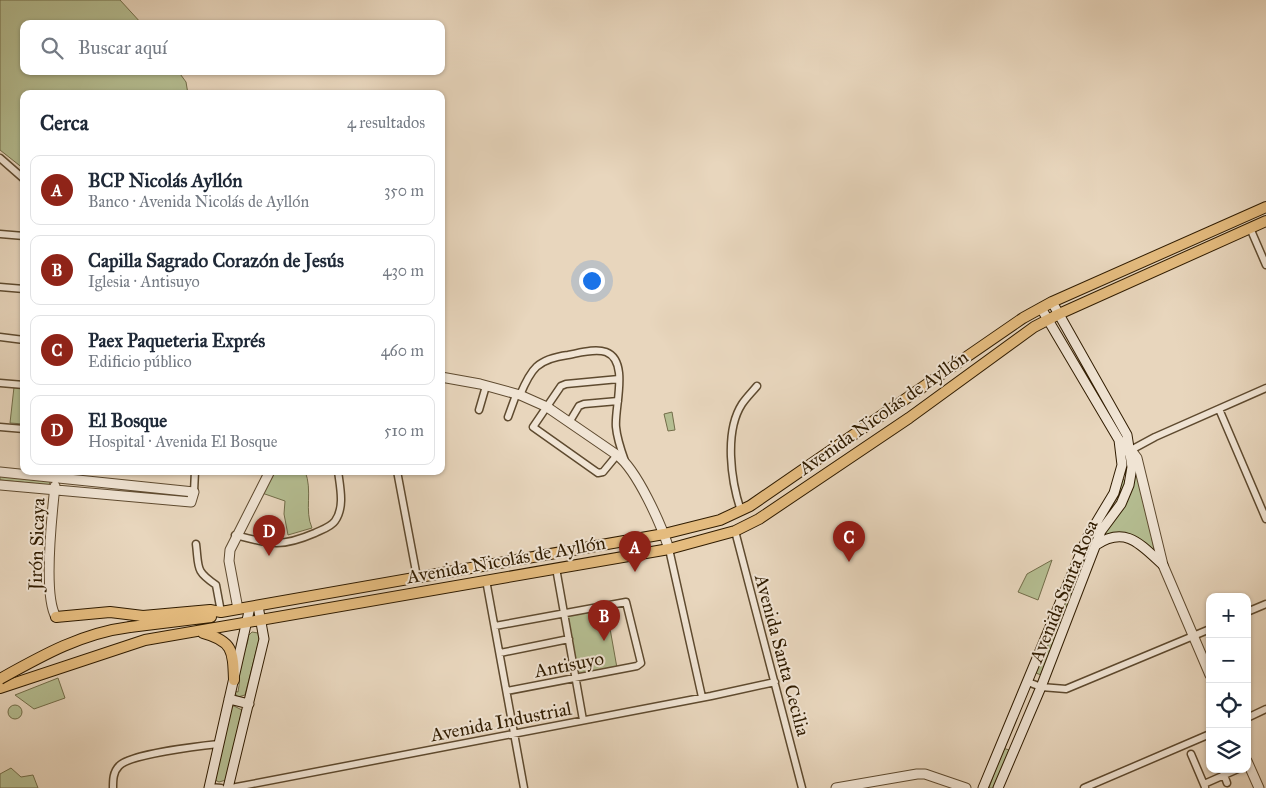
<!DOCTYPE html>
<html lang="es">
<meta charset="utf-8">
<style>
:root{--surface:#fff;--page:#f2f2f3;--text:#1f2937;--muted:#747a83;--line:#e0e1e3;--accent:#8f2418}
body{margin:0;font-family:"IM FELL Great Primer",serif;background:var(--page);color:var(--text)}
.controls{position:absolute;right:15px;bottom:15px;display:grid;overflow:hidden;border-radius:10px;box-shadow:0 1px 4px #0004}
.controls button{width:45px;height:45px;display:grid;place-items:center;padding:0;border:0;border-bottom:1px solid var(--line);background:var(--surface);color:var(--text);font:25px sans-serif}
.you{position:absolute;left:591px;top:280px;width:18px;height:18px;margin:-12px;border:4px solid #fff;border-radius:50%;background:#1a73e8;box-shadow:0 0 0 8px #1a73e833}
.badge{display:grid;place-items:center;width:32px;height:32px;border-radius:50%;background:var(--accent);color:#fff;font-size:16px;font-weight:700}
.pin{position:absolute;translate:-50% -41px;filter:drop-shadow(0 1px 2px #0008)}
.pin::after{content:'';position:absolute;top:26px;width:18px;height:15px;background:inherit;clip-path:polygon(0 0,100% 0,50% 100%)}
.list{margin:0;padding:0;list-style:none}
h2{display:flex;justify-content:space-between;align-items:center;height:65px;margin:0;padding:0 20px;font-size:21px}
h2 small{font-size:16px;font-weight:400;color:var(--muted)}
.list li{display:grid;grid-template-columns:32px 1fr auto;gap:15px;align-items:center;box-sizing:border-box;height:70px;margin:0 10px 10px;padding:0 10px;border:1px solid var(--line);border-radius:10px}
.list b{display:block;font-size:19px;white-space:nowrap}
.list p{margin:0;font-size:16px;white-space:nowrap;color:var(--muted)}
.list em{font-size:16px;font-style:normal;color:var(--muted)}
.icon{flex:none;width:28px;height:28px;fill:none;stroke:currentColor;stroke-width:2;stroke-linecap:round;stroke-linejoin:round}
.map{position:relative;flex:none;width:1266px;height:788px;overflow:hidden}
.search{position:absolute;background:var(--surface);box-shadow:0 1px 4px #0004;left:20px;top:20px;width:425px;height:55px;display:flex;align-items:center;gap:12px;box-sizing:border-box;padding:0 18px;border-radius:10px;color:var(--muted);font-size:19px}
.panel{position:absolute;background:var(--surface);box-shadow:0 1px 4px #0004;left:20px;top:90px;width:425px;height:385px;border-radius:10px}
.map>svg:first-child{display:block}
.green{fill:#b5be92;stroke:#726d49}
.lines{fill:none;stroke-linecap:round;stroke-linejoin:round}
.minor-casing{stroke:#5e4a2f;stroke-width:9}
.tertiary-casing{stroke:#5e4a2f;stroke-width:11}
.secondary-casing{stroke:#301c00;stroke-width:11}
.primary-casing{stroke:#301c00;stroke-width:12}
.minor{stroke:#f0e4d4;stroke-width:6}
.tertiary{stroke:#f0e4d4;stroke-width:9}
.secondary{stroke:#f0e4d4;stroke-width:9}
.primary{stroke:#e4bb7e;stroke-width:10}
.primary-bridge-casing{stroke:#301c00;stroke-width:12;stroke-linecap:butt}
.primary-bridge{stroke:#e4bb7e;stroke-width:10}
.labels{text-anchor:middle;stroke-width:4;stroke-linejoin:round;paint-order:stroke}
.street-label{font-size:19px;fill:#301c00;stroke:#f0e4d4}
</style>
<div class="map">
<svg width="1266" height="788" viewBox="0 0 1266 788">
<rect width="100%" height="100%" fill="#e8d6bd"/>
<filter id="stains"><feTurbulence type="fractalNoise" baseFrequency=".004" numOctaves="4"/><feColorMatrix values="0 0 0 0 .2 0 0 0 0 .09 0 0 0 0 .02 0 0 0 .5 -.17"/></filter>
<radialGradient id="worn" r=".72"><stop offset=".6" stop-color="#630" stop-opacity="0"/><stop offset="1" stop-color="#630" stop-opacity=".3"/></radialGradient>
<path class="green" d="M 0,0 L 120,0 L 142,24 L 24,24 L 24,71 L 178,71 L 186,82 L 188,94 L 24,94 L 24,169 L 0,150 Z
M 14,387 L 24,388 L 24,424 L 10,423 Z
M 672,412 L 675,430 L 668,431 L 664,414 Z
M 1134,461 L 1139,474 L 1155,554 L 1131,536 L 1097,543 L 1123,505 Z
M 276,471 L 305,471 C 313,491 304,510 312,528 L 288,535 L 284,514 L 285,501 L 262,493 Z
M 0,474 L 51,479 L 49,485 L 0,480 Z
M 1123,479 L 1126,482 L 1091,544 L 1041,675 L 1036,673 L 1091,531 L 1116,497 Z
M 1052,560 L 1038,600 L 1018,592 L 1027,574 Z
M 606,606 L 617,668 L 577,675 L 565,614 Z
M 252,632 L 258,633 L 259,640 L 245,695 L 238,697 L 233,691 L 238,692 C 240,683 239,676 239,668 C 239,656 249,647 248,636 Z
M 58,678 L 65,698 L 34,709 L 15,695 Z
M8 712a7 7 0 1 1 14 0a7 7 0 1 1-14 0Z
M 234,706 L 242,710 L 226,780 L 219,782 L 215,780 L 231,707 Z
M 1003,748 L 1009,750 L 995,788 L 989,788 Z
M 11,768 L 21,777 L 33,775 L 38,788 L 0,788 L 0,774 Z"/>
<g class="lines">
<defs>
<path id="minor" d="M 0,158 L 24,179
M 1250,228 L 1266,265
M 0,234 L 24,236
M 0,287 L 24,289
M 0,337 L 24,340
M 0,383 L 24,385
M 520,395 C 531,369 537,359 568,355 C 579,353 595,348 606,352 C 630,361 614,408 616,427 C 617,439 621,450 625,461
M 1219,409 L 1266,519
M 479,410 L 486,386
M 508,417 L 516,395
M 570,421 L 579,406 L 584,404 L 618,401
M 0,427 L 24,429
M 1131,450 L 1155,437 L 1266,388
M 617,455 L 603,472 L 598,473 L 533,427 L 561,386 L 566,384 L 619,379
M 397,471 L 417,577
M 194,492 L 195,471
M 741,511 C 731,481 724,432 742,404 C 746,398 752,392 757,386
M 735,531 L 802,788
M 235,535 C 270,544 280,548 315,533 C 321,530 331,527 335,521 C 345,507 340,487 338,471
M 196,544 C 199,568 195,571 216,585 L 221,612
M 669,549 L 702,697
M 556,568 L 583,720
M 486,580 L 524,788
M 1247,612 L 1266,604
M 495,626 L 626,602 L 641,663 L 637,666 L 507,691
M 500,653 L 569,639
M 1028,682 L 1041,687 L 1066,689 L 1210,629
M 1247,718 L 1266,709
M 1191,754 L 1205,787
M 1222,769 L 1227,783
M 1204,784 L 1238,769
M 209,787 L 221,788
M 113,788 C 113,780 113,772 119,766 C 130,754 200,746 219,744
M 231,788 L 711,696 L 775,682
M 1084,788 L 1210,734"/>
<path id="tertiary" d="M 441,377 L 480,384 L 520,395 L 547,407 L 617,455 C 637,470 661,524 669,549
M 1126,451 L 1131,450 L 1137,458 L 1163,565 L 1210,675
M 0,472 L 194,492 L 191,502 L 0,485
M 55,486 C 52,513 43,596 56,617
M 238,609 L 229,561 L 230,550 L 270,471
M 1247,761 L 1259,788
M 836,788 L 917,774 L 925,774 L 966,788"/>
<path id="secondary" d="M 1096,545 C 1126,525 1141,545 1163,565
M 229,699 L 249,704
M 209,788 L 250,607
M 228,788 L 264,639 L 258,606
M 983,788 L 1087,538 L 1114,493 L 1122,465 L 1119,440 L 1041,308
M 998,788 L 1041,687 L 1101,531 L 1121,504 L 1129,485 L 1132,467 L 1127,435 L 1052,302"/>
<path id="primary" d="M 56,617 L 110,612 L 143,616 L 210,610 L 221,612 L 664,534 L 720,520 L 750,506 L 1023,318 L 1052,302 L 1266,207
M 130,627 L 211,617
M 203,633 C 233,641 233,651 234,680
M 0,688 L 145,640 L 669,549 L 735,531 L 759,519 L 909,418 L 1034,327 L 1059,314 L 1266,221"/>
</defs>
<use href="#minor" class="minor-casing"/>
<use href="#tertiary" class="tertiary-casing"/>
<use href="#secondary" class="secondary-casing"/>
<use href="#primary" class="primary-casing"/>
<use href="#minor" class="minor"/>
<use href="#tertiary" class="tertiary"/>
<use href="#secondary" class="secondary"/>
<use href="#primary" class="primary"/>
<defs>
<path id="primary-bridge" d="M 0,679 C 43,655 82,633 130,627"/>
</defs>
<use href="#primary-bridge" class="primary-bridge-casing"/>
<use href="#primary-bridge" class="primary-bridge"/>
</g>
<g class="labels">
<g class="street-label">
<text transform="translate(883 412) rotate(-35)" y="7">Avenida Nicolás de Ayllón</text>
<text transform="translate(36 544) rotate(-88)" y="7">Jirón Sicaya</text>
<text transform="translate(506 559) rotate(-10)" y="7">Avenida Nicolás de Ayllón</text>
<text transform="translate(1063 591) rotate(-68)" y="7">Avenida Santa Rosa</text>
<text transform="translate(783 655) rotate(75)" y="7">Avenida Santa Cecilia</text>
<text transform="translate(569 664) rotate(-11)" y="7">Antisuyo</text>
<text transform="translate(501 721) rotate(-11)" y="7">Avenida Industrial</text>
</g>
</g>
<rect width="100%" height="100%" filter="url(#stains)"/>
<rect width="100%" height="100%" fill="url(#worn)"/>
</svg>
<div class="controls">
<button>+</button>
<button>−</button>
<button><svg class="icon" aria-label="locate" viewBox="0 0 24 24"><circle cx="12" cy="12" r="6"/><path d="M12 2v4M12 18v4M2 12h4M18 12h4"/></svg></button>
<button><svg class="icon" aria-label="layers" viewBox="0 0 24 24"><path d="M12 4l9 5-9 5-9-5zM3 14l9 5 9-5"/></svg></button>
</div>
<div class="you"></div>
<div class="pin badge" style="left:635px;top:572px">A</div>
<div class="pin badge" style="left:604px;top:641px">B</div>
<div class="pin badge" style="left:849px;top:562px">C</div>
<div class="pin badge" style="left:269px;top:556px">D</div>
<div class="search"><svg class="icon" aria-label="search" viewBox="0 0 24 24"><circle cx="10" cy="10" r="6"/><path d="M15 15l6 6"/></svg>Buscar aquí</div>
<section class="panel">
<h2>Cerca<small>4 resultados</small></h2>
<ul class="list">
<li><span class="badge">A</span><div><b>BCP Nicolás Ayllón</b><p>Banco · Avenida Nicolás de Ayllón</p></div><em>350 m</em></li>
<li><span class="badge">B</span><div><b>Capilla Sagrado Corazón de Jesús</b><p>Iglesia · Antisuyo</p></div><em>430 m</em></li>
<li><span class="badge">C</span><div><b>Paex Paqueteria Exprés</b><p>Edificio público</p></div><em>460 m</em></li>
<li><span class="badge">D</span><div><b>El Bosque</b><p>Hospital · Avenida El Bosque</p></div><em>510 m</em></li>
</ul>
</section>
</div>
